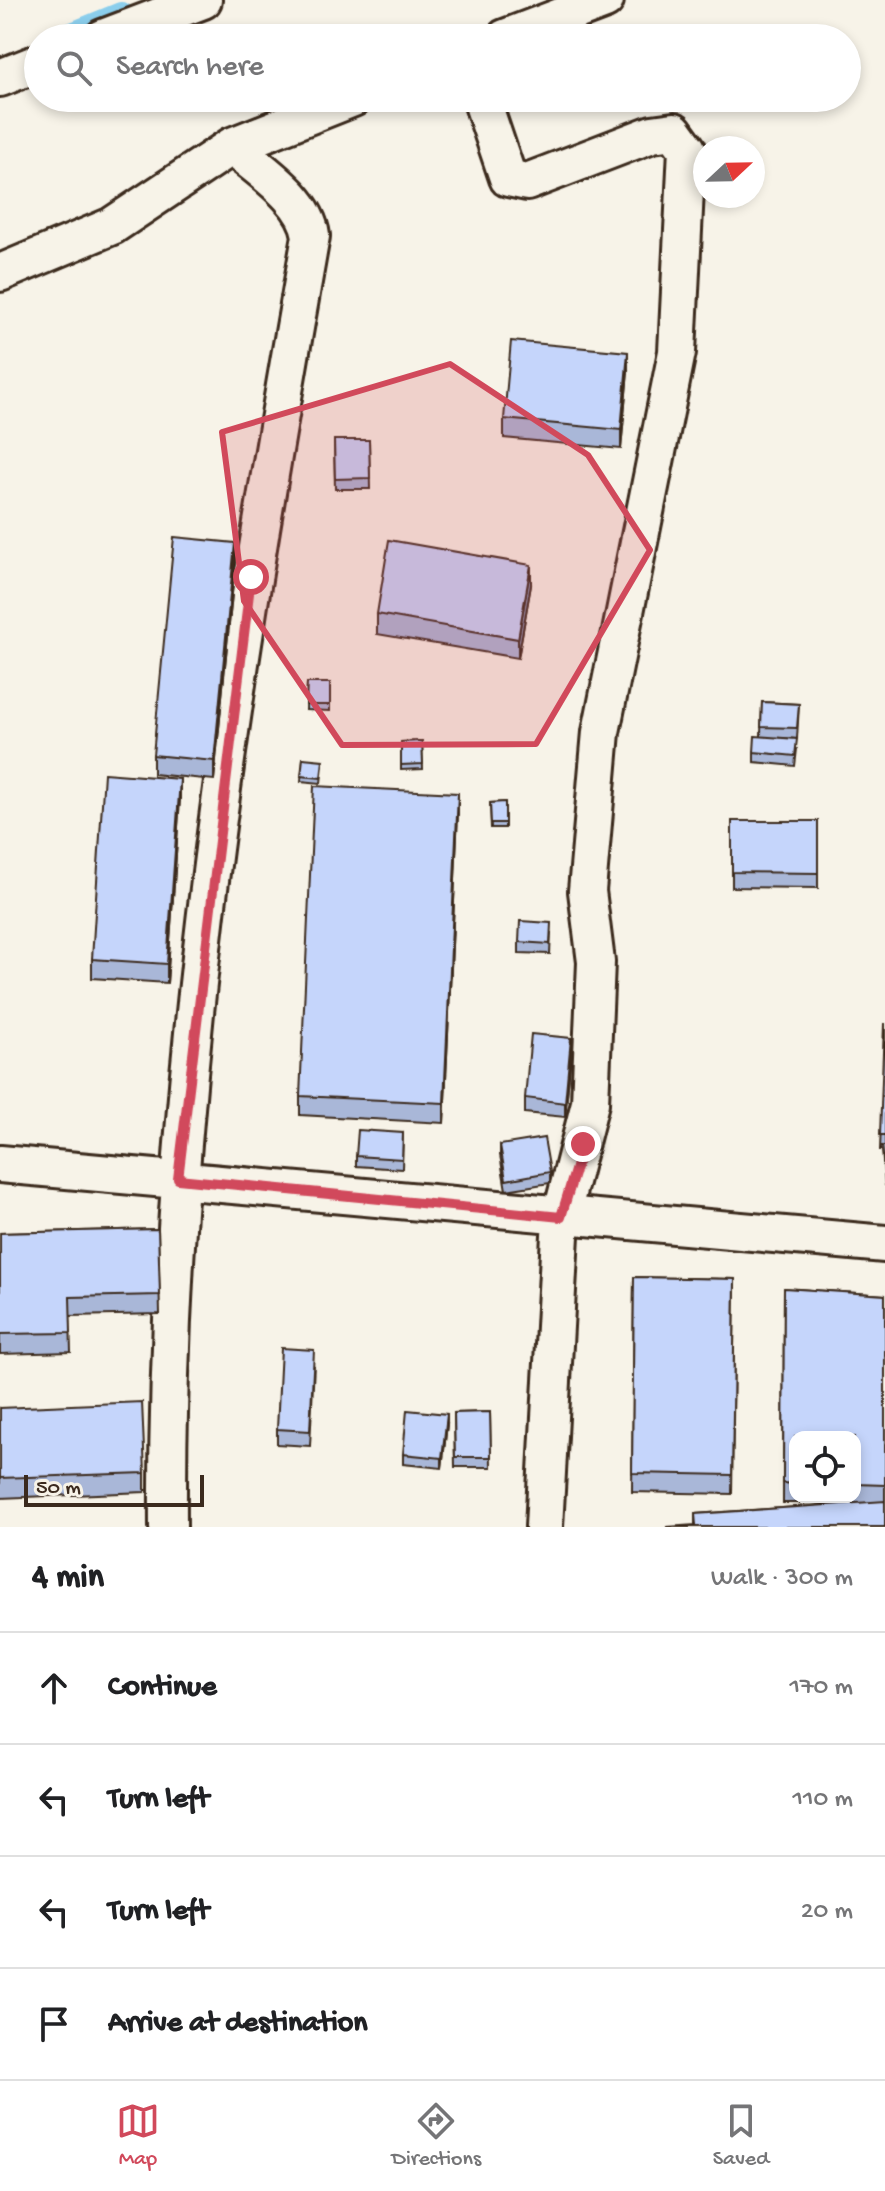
<!DOCTYPE html>
<meta charset="utf-8">
<style>
:root{--surface:#fff;--page:#f2f2f2;--text:#202124;--muted:#757577;--line:#e0e0e0;--accent:#d1495b}
body{margin:0;font-family:"Gochi Hand",sans-serif;background:var(--page);color:var(--text)}
.controls{position:absolute;right:24px;bottom:24px;display:grid;overflow:hidden;border-radius:16px;box-shadow:0 4px 12px #0003}
.controls button{width:72px;height:72px;display:grid;place-items:center;padding:0;border:0;border-bottom:2px solid var(--line);background:var(--surface);color:var(--text);font:40px sans-serif}
.compass{position:absolute;left:693px;top:136px;width:72px;height:72px;border-radius:50%;background:var(--surface);box-shadow:0 4px 12px #0003;rotate:68deg}
.scale{position:absolute;left:24px;bottom:20px;width:180px;box-sizing:border-box;padding-left:8px;border:4px solid #3b2a1e;border-top:0;font-size:22px;line-height:28px;white-space:nowrap;color:#3b2a1e;-webkit-text-stroke:6px #f7f3e8;paint-order:stroke}
.stop{position:absolute;width:24px;height:24px;margin:-18px;border:6px solid #d1495b;border-radius:50%;background:#fff}
.stop.end{background:#d1495b;border-color:#fff;box-shadow:0 2px 8px #0008}
.list{margin:0;padding:0;list-style:none}
h2{display:flex;justify-content:space-between;align-items:center;height:104px;margin:0;padding:0 32px;font-size:34px}
h2 small{font-size:26px;font-weight:400;color:var(--muted)}
.list li{display:grid;grid-template-columns:52px 1fr auto;gap:24px;align-items:center;box-sizing:border-box;height:112px;padding:0 32px;border-top:2px solid var(--line)}
.list b{display:block;font-size:30px;white-space:nowrap}
.list em{font-size:26px;font-style:normal;color:var(--muted)}
.icon{flex:none;width:44px;height:44px;fill:none;stroke:currentColor;stroke-width:2;stroke-linecap:round;stroke-linejoin:round}
.map{position:relative;flex:none;width:885px;height:1527px;overflow:hidden}
.search{position:absolute;background:var(--surface);box-shadow:0 4px 12px #0003;left:24px;right:24px;top:24px;height:88px;display:flex;align-items:center;gap:20px;box-sizing:border-box;padding:0 28px;border-radius:44px;color:var(--muted);font-size:30px}
.sheet{height:552px;background:var(--surface)}
nav{display:flex;justify-content:space-around;align-items:center;box-sizing:border-box;height:112px;border-top:2px solid var(--line);background:var(--surface);font-size:22px;color:var(--muted)}
nav a{display:grid;justify-items:center;gap:4px}
nav .on{color:var(--accent)}
.map>svg:first-child{display:block}
.lines{fill:none;stroke-linecap:round;stroke-linejoin:round}
.canal{stroke:#8bceec;stroke-width:26}
.minor-casing{stroke:#3b2a1e;stroke-width:42}
.minor{stroke:#f7f3e8;stroke-width:36}
.wall{fill:#a9b7d8;stroke:#3b2a1e;stroke-width:2;fill-rule:evenodd}
.shaded-wall{fill:#8a95b0;stroke:#3b2a1e;stroke-width:2}
.building{fill:#c5d5fb;stroke:#3b2a1e;stroke-width:2}
.route{stroke:#d1495b;stroke-width:10}
.marked{fill:#d1495b;fill-opacity:0.2;stroke:#d1495b;stroke-width:6;stroke-linejoin:round}
</style>
<div class="map">
<svg width="885" height="1527" viewBox="0 0 885 1527">
<rect width="100%" height="100%" fill="#f7f3e8"/>
<filter id="ink" filterUnits="userSpaceOnUse"><feTurbulence type="fractalNoise" baseFrequency=".0125" numOctaves="2"/><feDisplacementMap in="SourceGraphic" scale="16" xChannelSelector="R" yChannelSelector="G"/><feConvolveMatrix kernelMatrix="1 2 1 2 8 2 1 2 1" color-interpolation-filters="sRGB"/></filter>
<g filter="url(#ink)">
<g class="lines">
<path class="canal" d="M 65,38 L 121,15"/>
<defs>
<path id="minor" d="M 103,38 L 203,0
M 505,38 L 605,0
M 0,78 L 38,63
M 481,98 L 508,178 L 527,182 L 652,134 L 674,131 L 687,149 L 677,352 L 601,732 L 587,891 L 596,962 L 590,1103 L 561,1217 L 544,1527
M 0,273 L 112,226 L 232,146 L 353,98
M 0,1164 L 885,1244
M 168,1527 C 165,1093 236,662 311,236 C 306,198 259,170 232,146"/>
</defs>
<use href="#minor" class="minor-casing"/>
<use href="#minor" class="minor"/>
</g>
<path class="wall" d="M 628,371 L 621,449 L 504,438 L 504,419 Z
M 334,440 L 369,440 L 370,489 L 335,489 Z
M 235,562 L 214,780 L 153,774 L 153,755 Z
M 531,585 L 518,658 L 377,634 L 377,614 Z
M 307,683 L 330,683 L 330,711 L 306,710 Z
M 762,702 L 799,704 L 797,739 L 780,738 L 797,749 L 795,766 L 754,762 L 754,752 L 761,736 Z
M 422,741 L 423,769 L 401,770 L 401,742 Z
M 303,758 L 323,765 L 321,783 L 301,781 Z
M 180,798 L 167,983 L 92,978 L 92,959 Z
M 505,802 L 505,828 L 491,828 L 490,803 Z
M 458,812 L 444,1123 L 300,1115 L 300,1096 Z
M 732,821 L 818,821 L 818,888 L 732,887 Z
M 551,933 L 550,954 L 519,953 L 519,942 Z
M 885,1024 L 885,1186 L 882,1150 L 880,1150 Z
M 571,1053 L 565,1117 L 525,1113 L 525,1098 Z
M 403,1133 L 402,1169 L 356,1166 L 356,1156 Z
M 500,1145 L 550,1172 L 550,1183 L 506,1190 L 500,1155 Z
M 158,1229 L 160,1314 L 70,1316 L 71,1352 L 0,1354 L 0,1233 Z
M 634,1277 L 735,1279 L 732,1494 L 632,1492 Z
M 784,1288 L 885,1295 L 885,1527 L 695,1525 L 695,1514 L 854,1503 L 783,1503 ZM 795,1437 L 855,1437 L 855,1497 L 795,1497 Z
M 314,1365 L 310,1446 L 277,1444 L 277,1429 Z
M 0,1408 L 145,1473 L 145,1492 L 0,1498 Z
M 490,1412 L 491,1467 L 455,1467 L 454,1413 Z
M 447,1424 L 442,1468 L 403,1464 L 403,1454 Z"/>
<path class="shaded-wall" d="M 628,352 L 628,371 L 621,449 L 621,430 Z
M 235,543 L 235,562 L 214,780 L 214,761 Z
M 531,565 L 531,585 L 518,658 L 518,639 Z
M 180,779 L 180,798 L 167,983 L 167,964 Z
M 458,793 L 458,812 L 444,1123 L 444,1103 Z
M 571,1038 L 571,1053 L 565,1117 L 565,1103 Z
M 447,1414 L 447,1424 L 442,1468 L 442,1458 Z"/>
<path class="building" d="M 511,341 L 628,352 L 621,430 L 504,419 Z
M 334,440 L 369,440 L 370,478 L 335,479 Z
M 174,537 L 235,543 L 214,761 L 153,755 Z
M 389,540 L 531,565 L 518,639 L 377,614 Z
M 307,683 L 330,683 L 330,705 L 306,705 Z
M 762,702 L 799,704 L 797,728 L 761,727 Z
M 755,736 L 797,739 L 795,756 L 754,752 Z
M 422,741 L 423,764 L 401,765 L 401,742 Z
M 303,758 L 323,760 L 321,778 L 301,776 Z
M 104,773 L 180,779 L 167,964 L 92,959 Z
M 314,786 L 458,793 L 444,1103 L 300,1096 Z
M 505,802 L 505,823 L 491,823 L 490,803 Z
M 732,821 L 818,821 L 818,873 L 732,872 Z
M 520,921 L 551,923 L 550,944 L 519,942 Z
M 884,1024 L 885,1024 L 885,1135 L 880,1135 Z
M 531,1034 L 571,1038 L 565,1103 L 525,1098 Z
M 358,1130 L 403,1133 L 402,1159 L 356,1156 Z
M 544,1138 L 550,1172 L 506,1180 L 500,1145 Z
M 882,1146 L 885,1146 L 885,1176 Z
M 158,1229 L 160,1295 L 70,1297 L 71,1333 L 0,1334 L 0,1233 Z
M 634,1277 L 735,1279 L 732,1475 L 632,1473 Z
M 784,1288 L 885,1295 L 885,1485 L 855,1484 L 855,1437 L 795,1437 L 795,1484 L 783,1483 Z
M 281,1348 L 314,1350 L 310,1431 L 277,1429 Z
M 142,1402 L 145,1473 L 0,1478 L 0,1408 Z
M 407,1410 L 447,1414 L 442,1458 L 403,1454 Z
M 490,1412 L 491,1457 L 455,1457 L 454,1413 Z
M 885,1501 L 885,1527 L 666,1527 L 696,1525 L 695,1514 Z"/>
</g>
<g class="lines" filter="url(#ink)">
<path class="route" d="M 251,577 L 178,1179 L 561,1217 L 583,1144"/>
</g>
<path class="marked" d="M 450,364 L 588,455 L 650,550 L 536,744 L 342,745 L 244,601 L 222,432 Z"/>
</svg>
<div class="controls">
<button><svg class="icon" aria-label="locate" viewBox="0 0 24 24"><circle cx="12" cy="12" r="6"/><path d="M12 2v4M12 18v4M2 12h4M18 12h4"/></svg></button>
</div>
<svg class="compass" viewBox="-18 -18 36 36"><path d="M0-13l5 13h-10z" fill="#e53935"/><path d="M0 13l5-13h-10z" fill="#757577"/></svg>
<div class="scale">50 m</div>
<div class="stop" style="left:251px;top:577px"></div>
<div class="stop end" style="left:583px;top:1144px"></div>
<div class="search"><svg class="icon" aria-label="search" viewBox="0 0 24 24"><circle cx="10" cy="10" r="6"/><path d="M15 15l6 6"/></svg>Search here</div>
</div>
<section class="sheet">
<h2>4 min<small>Walk · 300 m</small></h2>
<ul class="list">
<li><svg class="icon" aria-label="ahead" viewBox="0 0 24 24"><path d="M12 20V5M6 11l6-6 6 6"/></svg><div><b>Continue</b></div><em>170 m</em></li>
<li><svg class="icon" aria-label="left" viewBox="0 0 24 24"><path d="M17 20v-9H6M10 6l-5 5 5 5"/></svg><div><b>Turn left</b></div><em>110 m</em></li>
<li><svg class="icon" aria-label="left" viewBox="0 0 24 24"><path d="M17 20v-9H6M10 6l-5 5 5 5"/></svg><div><b>Turn left</b></div><em>20 m</em></li>
<li><svg class="icon" aria-label="arrive" viewBox="0 0 24 24"><path d="M6 21V4h12l-3 4 3 4H6"/></svg><div><b>Arrive at destination</b></div></li>
</ul>
</section>
<nav>
<a class="on"><svg class="icon" aria-label="map" viewBox="0 0 24 24"><path d="M3 6l6-2 6 2 6-2v14l-6 2-6-2-6 2zM9 4v14M15 6v14"/></svg>Map</a>
<a><svg class="icon" aria-label="directions" viewBox="0 0 24 24"><path d="M12 3l9 9-9 9-9-9zM9 14v-3h6M13 9l2 2-2 2"/></svg>Directions</a>
<a><svg class="icon" aria-label="saved" viewBox="0 0 24 24"><path d="M7 4h10v16l-5-4-5 4z"/></svg>Saved</a>
</nav>
